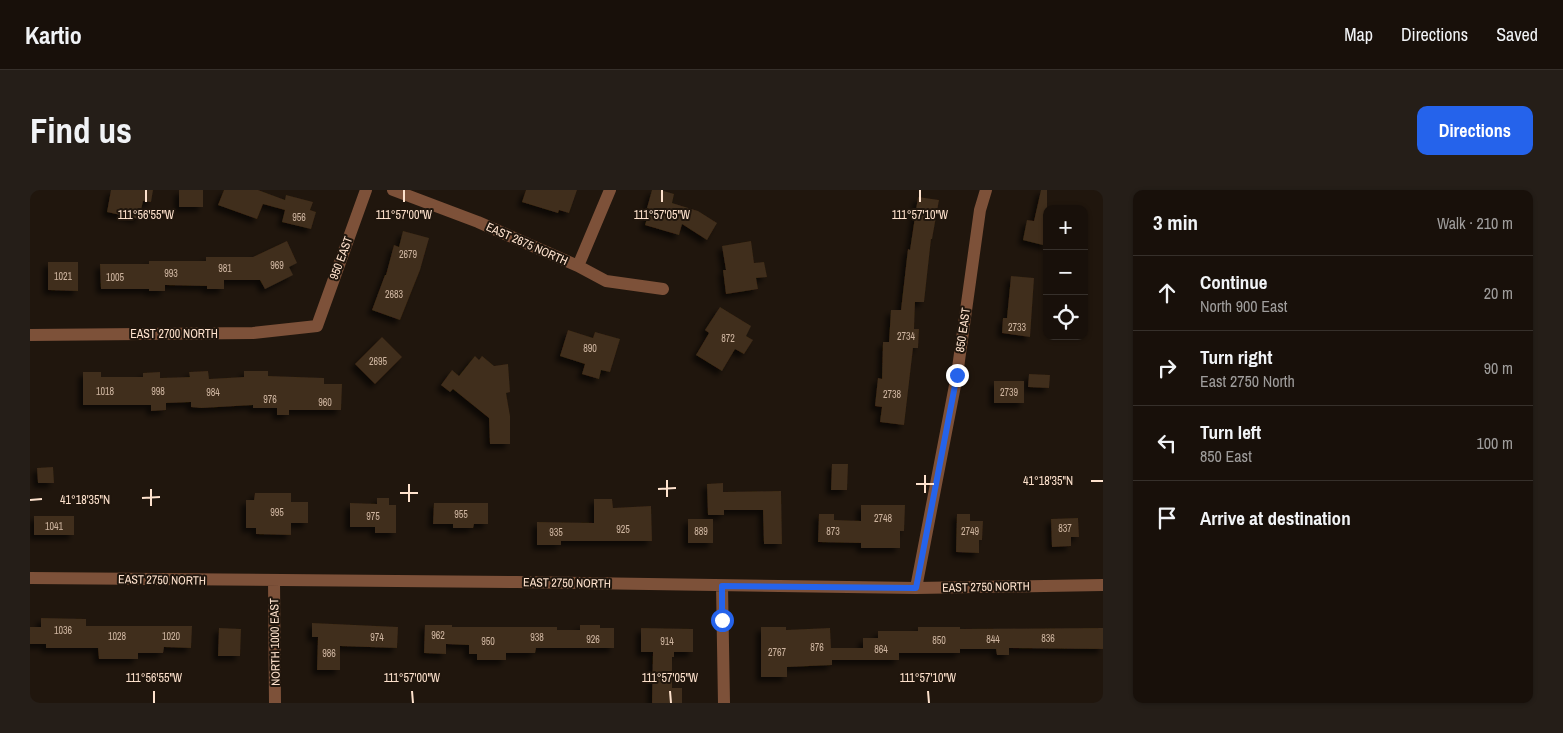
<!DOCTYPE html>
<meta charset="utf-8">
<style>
:root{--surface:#18100a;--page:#251e18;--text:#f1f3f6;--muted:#9f9d9c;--line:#36302b;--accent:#2563eb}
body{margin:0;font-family:"Archivo Narrow",sans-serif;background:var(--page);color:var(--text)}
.controls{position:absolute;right:15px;top:15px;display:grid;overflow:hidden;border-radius:10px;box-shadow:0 1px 4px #0004}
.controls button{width:45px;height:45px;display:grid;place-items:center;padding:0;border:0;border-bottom:1px solid var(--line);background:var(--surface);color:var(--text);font:25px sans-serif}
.stop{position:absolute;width:15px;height:15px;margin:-11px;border:4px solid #2563eb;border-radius:50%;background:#fff}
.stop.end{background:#2563eb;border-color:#fff;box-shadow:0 1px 5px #0008}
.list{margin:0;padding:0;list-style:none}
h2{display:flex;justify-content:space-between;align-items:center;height:65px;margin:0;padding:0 20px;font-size:21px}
h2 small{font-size:16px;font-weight:400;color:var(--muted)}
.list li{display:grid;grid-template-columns:32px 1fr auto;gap:15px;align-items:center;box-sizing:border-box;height:75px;padding:0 20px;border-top:1px solid var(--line)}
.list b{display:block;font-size:19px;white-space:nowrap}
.list p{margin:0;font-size:16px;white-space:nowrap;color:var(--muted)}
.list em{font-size:16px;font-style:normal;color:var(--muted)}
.icon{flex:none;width:28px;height:28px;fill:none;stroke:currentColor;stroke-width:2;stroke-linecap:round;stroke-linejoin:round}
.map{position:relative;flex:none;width:1073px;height:513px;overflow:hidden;border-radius:10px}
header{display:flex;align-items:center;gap:30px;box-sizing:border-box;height:70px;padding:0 25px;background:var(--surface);border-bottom:1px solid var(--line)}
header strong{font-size:24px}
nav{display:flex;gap:28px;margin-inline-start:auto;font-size:18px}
.intro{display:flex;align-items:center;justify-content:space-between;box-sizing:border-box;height:120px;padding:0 30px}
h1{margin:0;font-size:35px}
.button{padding:12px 22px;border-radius:10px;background:var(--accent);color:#fff;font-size:18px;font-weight:700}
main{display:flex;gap:30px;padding:0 30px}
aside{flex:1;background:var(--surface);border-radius:10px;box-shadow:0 1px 4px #0004}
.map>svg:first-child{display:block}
.building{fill:#402d1a;filter:url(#shadow)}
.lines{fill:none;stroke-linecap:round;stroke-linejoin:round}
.minor{stroke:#7d5139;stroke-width:12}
.route{stroke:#2563eb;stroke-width:6}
.ticks{fill:none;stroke:#fee2cd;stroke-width:2}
.labels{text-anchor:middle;stroke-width:4;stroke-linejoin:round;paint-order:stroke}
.number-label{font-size:10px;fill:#ceb5a0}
.street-label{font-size:12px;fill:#fee2cd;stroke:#20160d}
.ticks-label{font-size:12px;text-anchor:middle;fill:#fee2cd;stroke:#20160d;stroke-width:4;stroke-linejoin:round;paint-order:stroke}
</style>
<header>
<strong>Kartio</strong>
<nav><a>Map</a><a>Directions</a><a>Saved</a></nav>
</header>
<div class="intro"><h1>Find us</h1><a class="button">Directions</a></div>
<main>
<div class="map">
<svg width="1073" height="513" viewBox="0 0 1073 513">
<defs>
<filter id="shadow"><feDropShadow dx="-4.5" dy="4.5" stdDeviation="2.5" flood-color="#0009"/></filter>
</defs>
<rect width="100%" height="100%" fill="#20160d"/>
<path class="building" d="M 81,0 L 123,0 L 121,12 L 113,11 L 109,29 L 77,22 Z
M 149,0 L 173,0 L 173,17 L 149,17 Z
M 194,0 L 228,0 L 255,10 L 256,5 L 283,12 L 280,20 L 286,22 L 281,39 L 252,32 L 255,20 L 233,14 L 227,29 L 188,15 Z
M 496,0 L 547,0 L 539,23 L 529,20 L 528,23 L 492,12 Z
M 622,0 L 630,0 L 644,4 L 642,13 L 668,21 L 687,33 L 677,50 L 652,34 L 649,45 L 615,35 L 620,19 L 617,18 Z
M 1011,0 L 1017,0 L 1017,56 L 993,50 L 997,30 L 1004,31 Z
M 888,7 L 909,10 L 902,49 L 901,49 L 894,112 L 885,112 L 884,139 L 889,139 L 888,158 L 883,158 L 874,235 L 850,232 L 852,217 L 845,216 L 848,188 L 852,189 L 853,152 L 859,152 L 861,120 L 871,120 L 878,59 L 880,60 Z
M 373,41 L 399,48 L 390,80 L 370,130 L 342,120 L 355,85 L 356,85 L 364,55 L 369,57 Z
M 257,51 L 267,73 L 259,77 L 263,85 L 235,99 L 230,90 L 194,90 L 194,99 L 177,99 L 177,96 L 135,95 L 135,101 L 119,101 L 119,99 L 71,99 L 70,74 L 119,74 L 119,71 L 176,71 L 176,67 L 223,67 Z
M 721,51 L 724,73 L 734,72 L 737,87 L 726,88 L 728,99 L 696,104 L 693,80 L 696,80 L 692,56 Z
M 18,72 L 48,72 L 48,101 L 18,100 Z
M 981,86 L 1004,88 L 1000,147 L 972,143 L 973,128 L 977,128 Z
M 690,117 L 721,136 L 716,146 L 723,150 L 714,164 L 705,159 L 692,181 L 666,165 L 679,143 L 675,140 Z
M 538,140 L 563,148 L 565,142 L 590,149 L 580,182 L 571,180 L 569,189 L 552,184 L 555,174 L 530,166 Z
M 352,147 L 372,167 L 345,194 L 325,174 Z
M 445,166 L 449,170 L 452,166 L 464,176 L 478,174 L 480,202 L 476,203 L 480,226 L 480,254 L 460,254 L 459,228 L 423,199 L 420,202 L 411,195 L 422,180 L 429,186 Z
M 178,181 L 179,189 L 214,187 L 214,181 L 238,181 L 238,186 L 294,188 L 294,194 L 312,194 L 311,220 L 259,220 L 259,225 L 247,225 L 247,218 L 223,218 L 223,215 L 171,218 L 161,217 L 161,212 L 136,213 L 136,220 L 121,221 L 121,215 L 53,215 L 53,182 L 71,182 L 71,187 L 113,187 L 113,183 L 130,182 L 130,188 L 160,187 L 159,182 Z
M 999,184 L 1020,185 L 1019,198 L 998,197 Z
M 964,191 L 994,191 L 994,213 L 964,213 Z
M 802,274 L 818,274 L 817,300 L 801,300 Z
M 23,277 L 24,293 L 8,293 L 7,278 Z
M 693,293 L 693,302 L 751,301 L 752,354 L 734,354 L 733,320 L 694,320 L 694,325 L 678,325 L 677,294 Z
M 225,303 L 261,303 L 261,312 L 278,312 L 278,333 L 261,333 L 261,345 L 226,344 L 226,338 L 216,338 L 216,310 L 224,310 Z
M 347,308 L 359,308 L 359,315 L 366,315 L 366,343 L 345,343 L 345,337 L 320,337 L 320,313 L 347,314 Z
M 564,309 L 582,309 L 583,318 L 621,316 L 622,351 L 531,351 L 531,355 L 507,355 L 507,332 L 564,333 Z
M 404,313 L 458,313 L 458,334 L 444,334 L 443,338 L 423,338 L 423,334 L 403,334 Z
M 831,315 L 875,315 L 874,341 L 870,341 L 870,358 L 831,358 L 831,353 L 788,352 L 789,324 L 804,324 L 804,330 L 831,331 Z
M 927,324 L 940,324 L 940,331 L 953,331 L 952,350 L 949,350 L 949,363 L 926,362 Z
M 4,326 L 44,326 L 44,345 L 4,345 Z
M 1048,328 L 1049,347 L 1041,347 L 1041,356 L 1022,357 L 1021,329 Z
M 658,329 L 683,329 L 683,353 L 658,353 Z
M 11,428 L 56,429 L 56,436 L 162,436 L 161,458 L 134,457 L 133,463 L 108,463 L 108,469 L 69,469 L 68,458 L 16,458 L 16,454 L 0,454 L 0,437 L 11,437 Z
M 282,433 L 368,437 L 367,458 L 310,456 L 310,480 L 287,480 L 288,447 L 282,447 Z
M 395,435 L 422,435 L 422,437 L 527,437 L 527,440 L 550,440 L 550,435 L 570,435 L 570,438 L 584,438 L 584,458 L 506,458 L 505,463 L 476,463 L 476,470 L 447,470 L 447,464 L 439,464 L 439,455 L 416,454 L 416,464 L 394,463 Z
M 731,437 L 756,437 L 756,440 L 800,438 L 801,458 L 833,458 L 833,448 L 848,448 L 848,441 L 888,441 L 888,437 L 930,437 L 930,439 L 1073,438 L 1073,459 L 979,458 L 979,465 L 967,465 L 966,459 L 930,459 L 930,463 L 869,463 L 869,470 L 802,470 L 802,475 L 757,477 L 757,487 L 731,487 Z
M 189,438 L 211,439 L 210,466 L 188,466 Z
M 611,438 L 663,439 L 663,462 L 644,462 L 644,467 L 642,467 L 642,498 L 652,498 L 652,513 L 622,513 L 623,462 L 611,462 Z"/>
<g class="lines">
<path class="minor" d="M 363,0 L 448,32 L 548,76 L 576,91 L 633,99
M 548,76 L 580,0
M 0,145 L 223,143 L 287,136 L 336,0
M 0,388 L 487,392 L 886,398 L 1073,395
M 244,391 L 245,513
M 692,396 L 694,513
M 886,398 L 927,185 L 950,20 L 956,0"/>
</g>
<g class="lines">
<path class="route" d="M 692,430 L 692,396 L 886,398 L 927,185"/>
</g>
<path class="ticks" d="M 116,0 L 116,12M 374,0 L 374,12M 632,0 L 632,12M 890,0 L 890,12M 895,285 L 895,303M 637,290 L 637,307M 1061,291 L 1073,291M 379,294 L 379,312M 886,294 L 904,294M 121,299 L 121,316M 628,299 L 646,298M 370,303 L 388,303M 112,308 L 130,307M 0,310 L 12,309M 124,501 L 124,513M 382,501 L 383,513M 640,501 L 641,513M 898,501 L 899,513"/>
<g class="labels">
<g class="number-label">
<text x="269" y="31">956</text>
<text x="378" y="68">2679</text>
<text x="247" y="79">969</text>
<text x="195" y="82">981</text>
<text x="141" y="87">993</text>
<text x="33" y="90">1021</text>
<text x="85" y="91">1005</text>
<text x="364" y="108">2683</text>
<text x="987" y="141">2733</text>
<text x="876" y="150">2734</text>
<text x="698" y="152">872</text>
<text x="560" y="162">890</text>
<text x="348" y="175">2695</text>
<text x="75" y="205">1018</text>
<text x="128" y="205">998</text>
<text x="183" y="206">984</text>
<text x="979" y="206">2739</text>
<text x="862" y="208">2738</text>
<text x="240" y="213">976</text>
<text x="295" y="216">960</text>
<text x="247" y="326">995</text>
<text x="431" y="328">955</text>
<text x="343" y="330">975</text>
<text x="853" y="332">2748</text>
<text x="24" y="340">1041</text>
<text x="1035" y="342">837</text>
<text x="593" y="343">925</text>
<text x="671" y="345">889</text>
<text x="803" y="345">873</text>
<text x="940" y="345">2749</text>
<text x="526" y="346">935</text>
<text x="33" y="444">1036</text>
<text x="408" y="449">962</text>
<text x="87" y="450">1028</text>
<text x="141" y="450">1020</text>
<text x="347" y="451">974</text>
<text x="507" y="451">938</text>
<text x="1018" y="452">836</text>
<text x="563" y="453">926</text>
<text x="963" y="453">844</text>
<text x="909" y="454">850</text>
<text x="458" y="455">950</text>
<text x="637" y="455">914</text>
<text x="787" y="461">876</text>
<text x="851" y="463">864</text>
<text x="747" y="466">2767</text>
<text x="299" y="467">986</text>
</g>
<g class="street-label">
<text transform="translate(497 54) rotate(24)" y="4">EAST 2675 NORTH</text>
<text transform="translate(311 68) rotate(-70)" y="4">950 EAST</text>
<text transform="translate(933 140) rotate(-82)" y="4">850 EAST</text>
<text x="144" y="148">EAST 2700 NORTH</text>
<text transform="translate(132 390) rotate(1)" y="4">EAST 2750 NORTH</text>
<text transform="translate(537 393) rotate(1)" y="4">EAST 2750 NORTH</text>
<text transform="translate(956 397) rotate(-1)" y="4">EAST 2750 NORTH</text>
<text transform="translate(245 452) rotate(-91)" y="4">NORTH 1000 EAST</text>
</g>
</g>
<g class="ticks-label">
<text x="116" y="29">111°56'55"W</text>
<text x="374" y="29">111°57'00"W</text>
<text x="632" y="29">111°57'05"W</text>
<text x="890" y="29">111°57'10"W</text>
<text x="1018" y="295">41°18'35"N</text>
<text x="55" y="314">41°18'35"N</text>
<text x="124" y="492">111°56'55"W</text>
<text x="382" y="492">111°57'00"W</text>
<text x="640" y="492">111°57'05"W</text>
<text x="898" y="492">111°57'10"W</text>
</g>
</svg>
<div class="controls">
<button>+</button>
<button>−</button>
<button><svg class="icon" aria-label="locate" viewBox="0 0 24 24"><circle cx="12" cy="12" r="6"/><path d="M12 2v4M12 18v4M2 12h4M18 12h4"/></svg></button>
</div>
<div class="stop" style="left:692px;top:430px"></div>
<div class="stop end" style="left:927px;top:185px"></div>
</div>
<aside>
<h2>3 min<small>Walk · 210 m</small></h2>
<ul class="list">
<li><svg class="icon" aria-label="ahead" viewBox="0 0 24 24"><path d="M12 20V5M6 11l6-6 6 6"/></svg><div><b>Continue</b><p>North 900 East</p></div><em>20 m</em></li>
<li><svg class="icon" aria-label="right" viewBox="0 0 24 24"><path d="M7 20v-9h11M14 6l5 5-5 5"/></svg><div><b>Turn right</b><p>East 2750 North</p></div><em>90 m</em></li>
<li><svg class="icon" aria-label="left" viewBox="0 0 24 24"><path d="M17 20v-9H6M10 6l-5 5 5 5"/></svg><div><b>Turn left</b><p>850 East</p></div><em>100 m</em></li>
<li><svg class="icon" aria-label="arrive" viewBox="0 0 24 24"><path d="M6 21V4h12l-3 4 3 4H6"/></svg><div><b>Arrive at destination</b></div></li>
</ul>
</aside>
</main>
